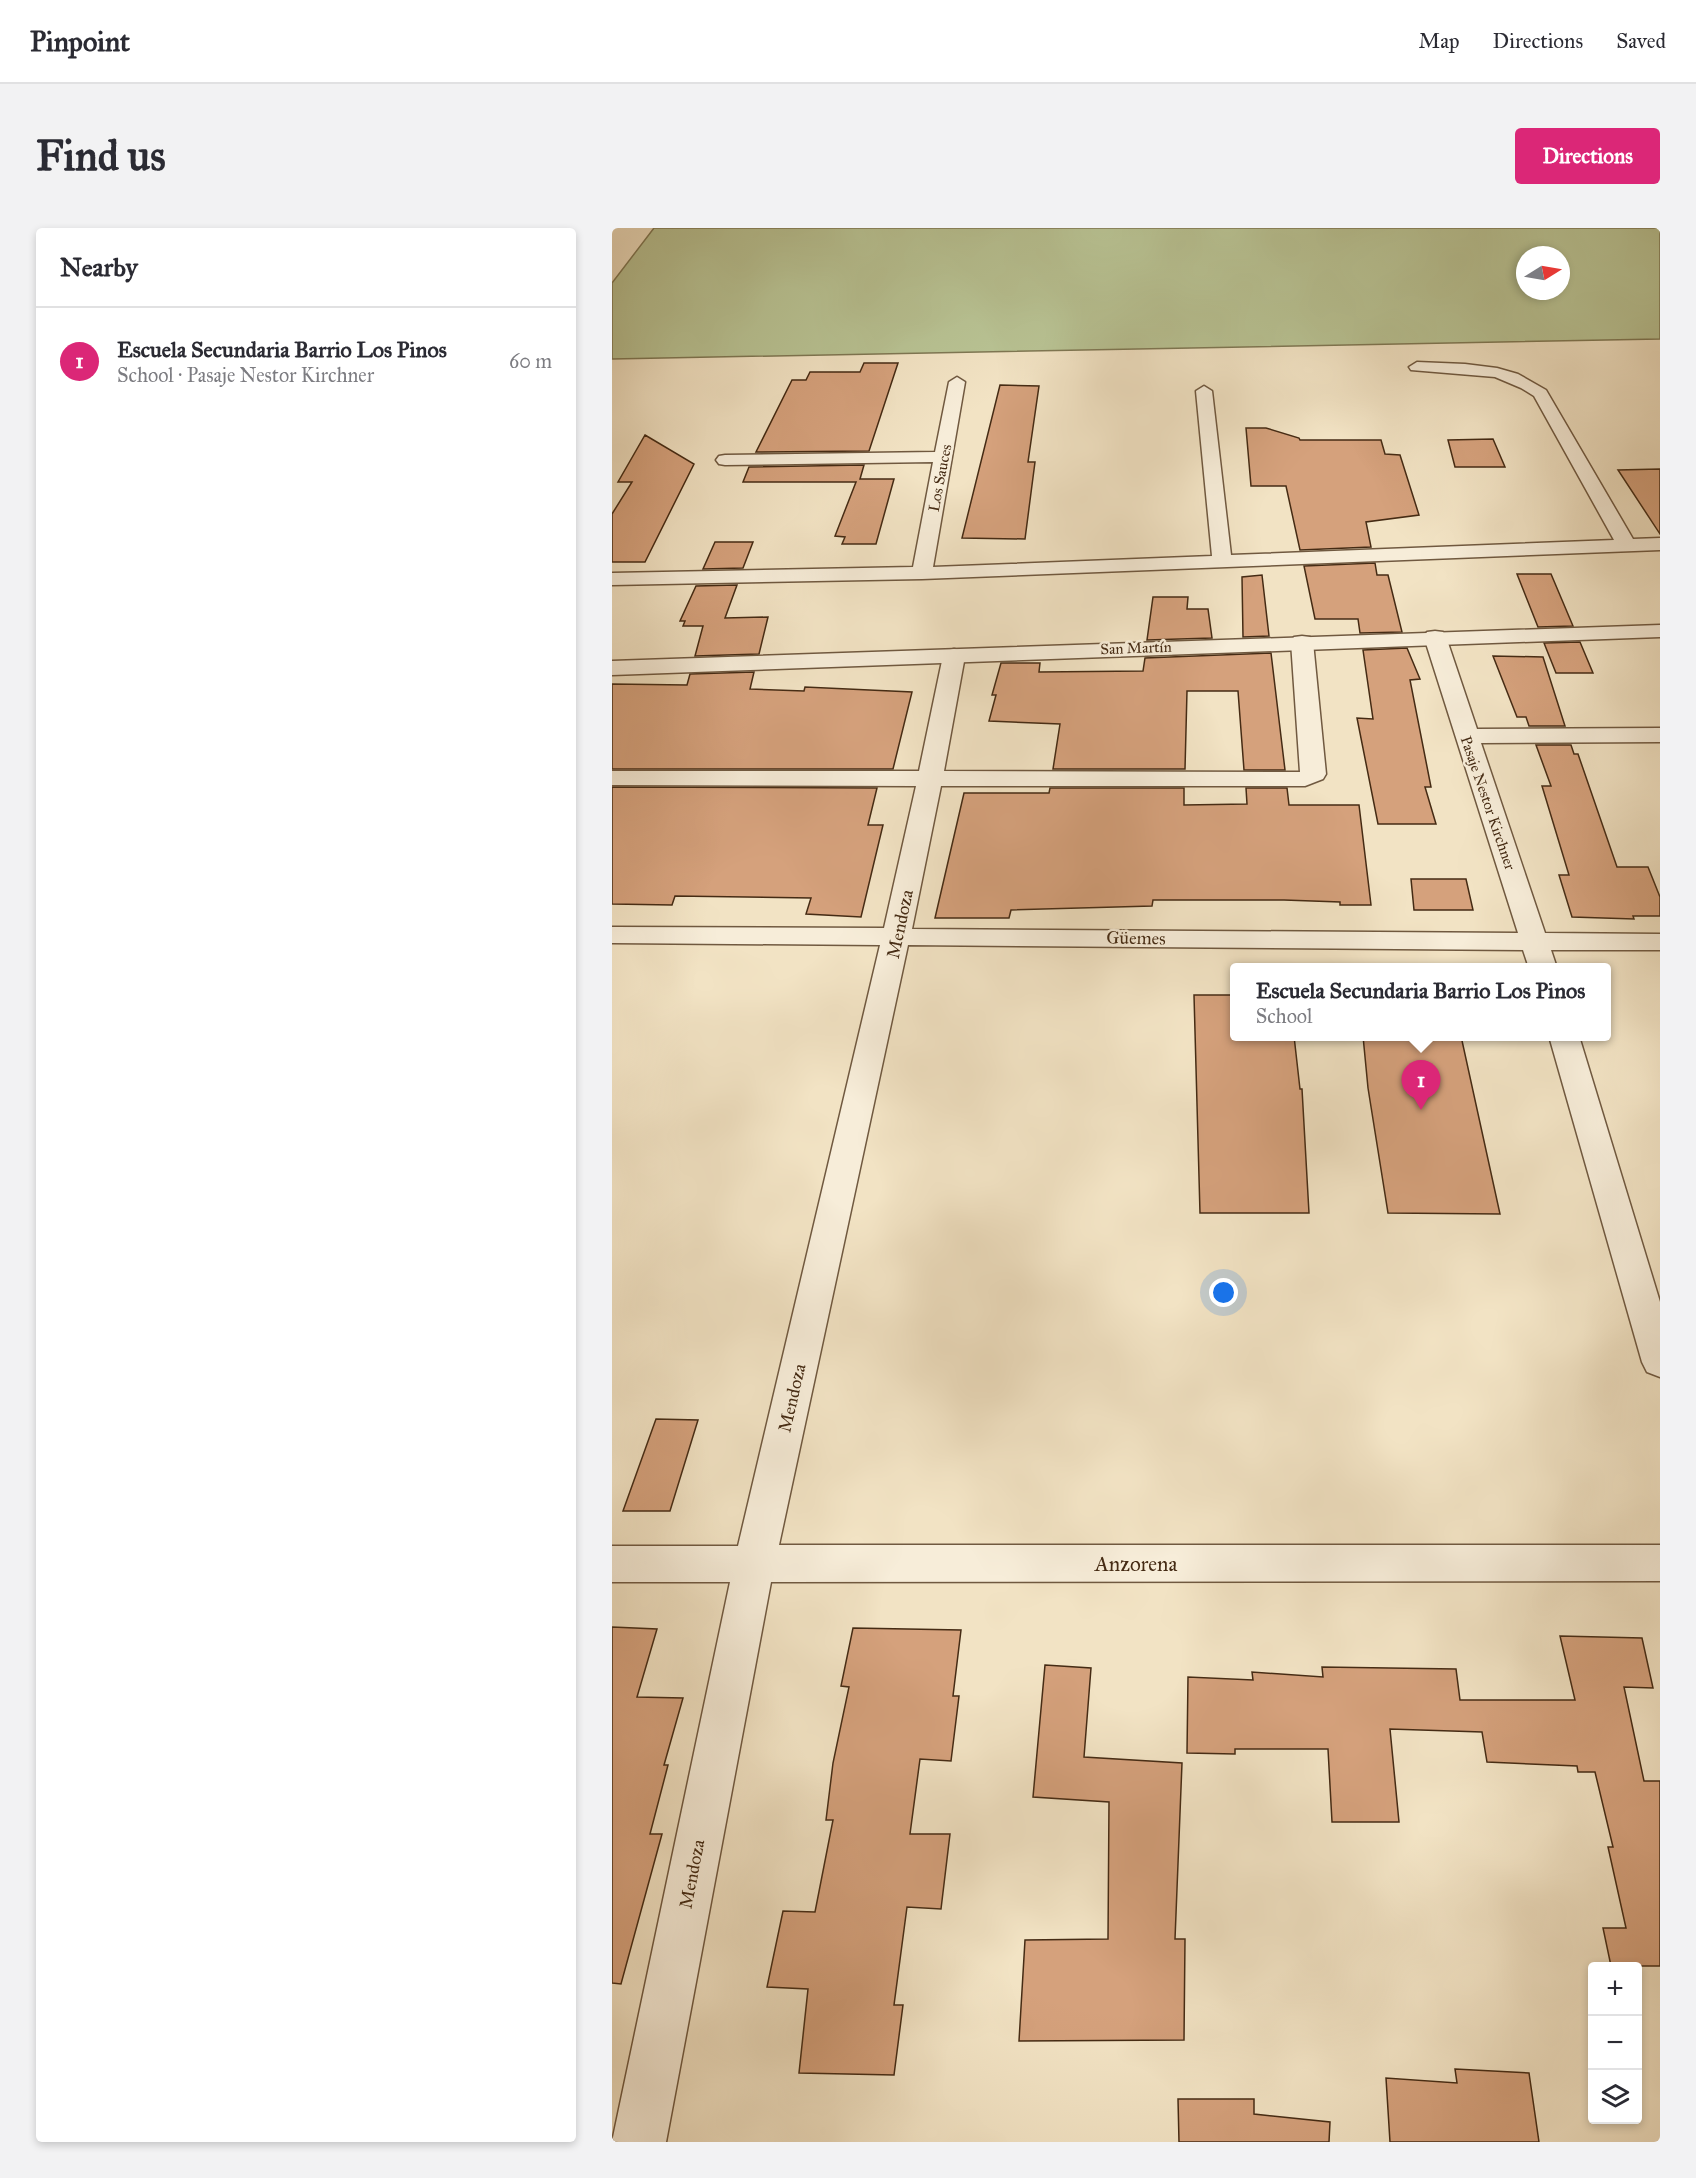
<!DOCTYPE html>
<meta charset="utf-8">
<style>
:root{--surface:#fff;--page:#f2f2f3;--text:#2b2b33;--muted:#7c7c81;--line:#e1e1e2;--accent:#db2777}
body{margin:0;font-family:"IM FELL Great Primer",serif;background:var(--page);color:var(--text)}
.controls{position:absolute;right:18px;bottom:18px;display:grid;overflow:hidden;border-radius:6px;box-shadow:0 3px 9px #0003}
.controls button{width:54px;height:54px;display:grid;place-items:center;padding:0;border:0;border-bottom:2px solid var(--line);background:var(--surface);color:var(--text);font:30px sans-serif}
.compass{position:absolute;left:904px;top:18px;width:54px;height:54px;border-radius:50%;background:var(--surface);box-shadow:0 3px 9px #0003;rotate:79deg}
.you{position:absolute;left:612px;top:1065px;width:21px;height:21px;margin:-15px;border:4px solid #fff;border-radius:50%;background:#1a73e8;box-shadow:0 0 0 9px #1a73e833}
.badge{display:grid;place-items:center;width:39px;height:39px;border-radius:50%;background:var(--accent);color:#fff;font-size:20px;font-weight:700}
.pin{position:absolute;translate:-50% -50px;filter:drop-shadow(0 2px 3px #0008)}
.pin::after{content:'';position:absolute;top:32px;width:21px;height:18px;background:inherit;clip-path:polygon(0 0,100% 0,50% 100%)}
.popup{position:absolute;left:618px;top:735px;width:381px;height:78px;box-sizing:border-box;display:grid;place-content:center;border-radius:6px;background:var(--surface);filter:drop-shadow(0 2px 4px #0005);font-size:20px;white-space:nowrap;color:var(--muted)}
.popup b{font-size:22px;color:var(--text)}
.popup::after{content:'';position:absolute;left:50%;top:100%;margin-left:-12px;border:12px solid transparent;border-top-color:var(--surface)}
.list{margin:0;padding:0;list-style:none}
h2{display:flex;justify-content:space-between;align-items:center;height:78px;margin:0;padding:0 24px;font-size:26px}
h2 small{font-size:20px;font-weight:400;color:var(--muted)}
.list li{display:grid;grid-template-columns:39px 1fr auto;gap:18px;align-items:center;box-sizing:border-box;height:108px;padding:0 24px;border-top:2px solid var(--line)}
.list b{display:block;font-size:22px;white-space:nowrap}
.list p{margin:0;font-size:20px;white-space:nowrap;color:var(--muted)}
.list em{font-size:20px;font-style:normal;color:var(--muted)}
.icon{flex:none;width:33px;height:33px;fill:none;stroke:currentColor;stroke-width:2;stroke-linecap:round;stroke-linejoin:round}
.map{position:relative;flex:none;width:1048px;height:1914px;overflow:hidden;border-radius:6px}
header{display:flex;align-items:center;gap:36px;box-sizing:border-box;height:84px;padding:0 30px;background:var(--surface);border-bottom:2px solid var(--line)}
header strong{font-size:28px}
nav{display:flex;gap:33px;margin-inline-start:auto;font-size:21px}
.intro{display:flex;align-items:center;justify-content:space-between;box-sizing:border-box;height:144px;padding:0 36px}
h1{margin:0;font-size:42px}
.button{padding:15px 27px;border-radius:6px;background:var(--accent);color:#fff;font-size:21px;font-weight:700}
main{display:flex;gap:36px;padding:0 36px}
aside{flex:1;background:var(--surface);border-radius:6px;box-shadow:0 3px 9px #0003}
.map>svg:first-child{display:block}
.green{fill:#b9c495;stroke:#7f7854;stroke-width:1.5;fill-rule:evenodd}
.building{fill:#d5a17c;stroke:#452b14;stroke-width:1.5}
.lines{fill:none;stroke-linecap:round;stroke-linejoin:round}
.minor-casing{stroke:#705940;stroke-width:3}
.tertiary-casing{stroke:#705940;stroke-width:3}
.minor{fill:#f7edd9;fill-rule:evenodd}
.tertiary{fill:#f7edd9;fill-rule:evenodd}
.labels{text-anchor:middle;stroke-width:5;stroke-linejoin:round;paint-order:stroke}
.far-street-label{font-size:15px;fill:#452b14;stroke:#f7edd9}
.street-label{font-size:18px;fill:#452b14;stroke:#f7edd9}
.near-street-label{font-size:21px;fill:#452b14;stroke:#f7edd9}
</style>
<header>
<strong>Pinpoint</strong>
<nav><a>Map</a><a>Directions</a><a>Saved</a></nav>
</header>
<div class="intro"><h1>Find us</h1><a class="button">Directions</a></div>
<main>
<aside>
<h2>Nearby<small></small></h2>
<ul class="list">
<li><span class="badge">1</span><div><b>Escuela Secundaria Barrio Los Pinos</b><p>School · Pasaje Nestor Kirchner</p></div><em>60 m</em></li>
</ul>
</aside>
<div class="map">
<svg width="1048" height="1914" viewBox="0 0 1048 1914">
<rect width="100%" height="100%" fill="#f2e3c4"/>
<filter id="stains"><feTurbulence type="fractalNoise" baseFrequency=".00333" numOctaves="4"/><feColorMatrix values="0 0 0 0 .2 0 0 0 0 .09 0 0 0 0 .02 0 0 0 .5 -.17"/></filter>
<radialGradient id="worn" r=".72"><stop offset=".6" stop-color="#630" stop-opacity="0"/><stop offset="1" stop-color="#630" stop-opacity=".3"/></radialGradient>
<path class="green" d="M 42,0 L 1048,0 L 1048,111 L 0,131 L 0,55 ZM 913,27 L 949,27 L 949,63 L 913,63 Z"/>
<path class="building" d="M 252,135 L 286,135 L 257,223 L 144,224 L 180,152 L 194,152 L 198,144 L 248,144 Z
M 388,157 L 427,158 L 416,234 L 423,234 L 413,311 L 350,310 Z
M 634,200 L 654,200 L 687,210 L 688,212 L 769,212 L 773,226 L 788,227 L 807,287 L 754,294 L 759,319 L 688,322 L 674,258 L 639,258 Z
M 33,207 L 82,236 L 33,334 L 0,334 L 0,286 L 20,254 L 6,254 Z
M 881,211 L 893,239 L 843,239 L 836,212 Z
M 252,237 L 248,251 L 282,251 L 264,316 L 230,316 L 233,309 L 223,308 L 244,254 L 131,254 L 137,239 Z
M 1048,241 L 1048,306 L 1006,242 Z
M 103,314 L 141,314 L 131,340 L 91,341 Z
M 763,335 L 765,347 L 776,347 L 790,404 L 748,405 L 746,391 L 703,391 L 692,338 Z
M 905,346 L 939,346 L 961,398 L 926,399 Z
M 650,347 L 657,408 L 631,409 L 630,349 Z
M 125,357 L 113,390 L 156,389 L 147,426 L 83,428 L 91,398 L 71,398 L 73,393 L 68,393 L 84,358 Z
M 541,369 L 576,369 L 575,381 L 596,381 L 600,410 L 535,412 Z
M 968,414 L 981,445 L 944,445 L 932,415 Z
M 795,420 L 808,451 L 798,452 L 819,559 L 813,559 L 824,596 L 766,596 L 745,490 L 761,491 L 751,422 Z
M 659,425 L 673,542 L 632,542 L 626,463 L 575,463 L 573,541 L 441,541 L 448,496 L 377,493 L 384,467 L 380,467 L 389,435 L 428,435 L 427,444 L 531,443 L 533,430 Z
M 881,428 L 931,429 L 953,498 L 917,498 L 914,489 L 905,489 Z
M 142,444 L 138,461 L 192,463 L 193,459 L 300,464 L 281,541 L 0,541 L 0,456 L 75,457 L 78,446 Z
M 924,517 L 959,517 L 962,526 L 966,526 L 1005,639 L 1036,639 L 1048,669 L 1048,688 L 1021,688 L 1022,691 L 960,689 L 947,647 L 957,647 L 930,558 L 939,558 Z
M 0,559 L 265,560 L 256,597 L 271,597 L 249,689 L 194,686 L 199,670 L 63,668 L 60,677 L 0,676 Z
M 438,560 L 572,560 L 572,577 L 635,576 L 634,560 L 675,560 L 677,577 L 747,577 L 759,677 L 728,677 L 728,674 L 672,672 L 541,672 L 540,678 L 399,682 L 397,690 L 323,690 L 352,565 L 437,565 Z
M 799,651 L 854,651 L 861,682 L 802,682 Z
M 582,767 L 623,767 L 623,808 L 682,808 L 688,861 L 690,861 L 697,985 L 588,985 Z
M 751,808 L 849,808 L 888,986 L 776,985 L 756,860 Z
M 44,1191 L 86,1192 L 58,1283 L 11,1283 Z
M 0,1399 L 45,1401 L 25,1469 L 71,1470 L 52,1537 L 56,1537 L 38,1606 L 50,1606 L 9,1756 L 0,1755 Z
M 241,1400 L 349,1402 L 341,1468 L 347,1468 L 339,1533 L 308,1531 L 298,1606 L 338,1606 L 329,1681 L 295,1679 L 282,1777 L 291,1777 L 282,1847 L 187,1845 L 196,1761 L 155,1759 L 171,1683 L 203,1684 L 221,1592 L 214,1592 L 221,1535 L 237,1459 L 229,1458 Z
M 948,1408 L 1030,1410 L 1041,1460 L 1012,1459 L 1032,1553 L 1048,1553 L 1048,1738 L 999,1738 L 991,1700 L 1014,1700 L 996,1619 L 1001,1619 L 983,1544 L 966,1544 L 965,1538 L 875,1534 L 870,1504 L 778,1501 L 787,1594 L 720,1594 L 716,1521 L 623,1521 L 623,1526 L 575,1525 L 576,1449 L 641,1452 L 640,1444 L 711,1449 L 710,1439 L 844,1441 L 848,1472 L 963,1472 Z
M 433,1437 L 479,1440 L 472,1529 L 570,1535 L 563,1711 L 573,1711 L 572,1812 L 407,1813 L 413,1712 L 496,1711 L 497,1574 L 421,1569 Z
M 843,1841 L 917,1845 L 927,1914 L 778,1914 L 774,1850 L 845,1855 Z
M 566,1871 L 642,1871 L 642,1886 L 718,1894 L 717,1914 L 567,1914 Z"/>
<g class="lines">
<defs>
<path id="minor" d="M 805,134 L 853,136 L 885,140 L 906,146 L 934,162 L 1021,311 L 1048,310 L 1048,322 L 310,351 L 0,357 L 0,345 L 301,339 L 321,234 L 113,237 L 107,236 L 104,232 L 107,228 L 113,227 L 323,224 L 337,154 L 345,149 L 353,154 L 321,339 L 600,328 L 584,163 L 592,158 L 600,163 L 619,327 L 1002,312 L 922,168 L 909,160 L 883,149 L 799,142 L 797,139 Z
M 823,403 L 831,404 L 834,409 L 865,501 L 1048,500 L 1048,514 L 869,515 L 933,705 L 1048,706 L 1048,722 L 939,722 L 945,740 L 917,740 L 911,722 L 296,717 L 167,1317 L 1048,1317 L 1048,1353 L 159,1354 L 54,1914 L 0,1914 L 118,1354 L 0,1354 L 0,1318 L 126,1318 L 268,717 L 0,715 L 0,699 L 272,700 L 304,558 L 0,557 L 0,543 L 307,543 L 331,428 L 334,423 L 342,421 L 350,423 L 353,428 L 332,543 L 688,544 L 679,414 L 682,409 L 690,408 L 698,409 L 701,414 L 714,546 L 711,551 L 693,558 L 329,558 L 300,701 L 906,705 L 812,409 L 815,404 Z
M 937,808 L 967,808 L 1048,1074 L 1048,1149 L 1035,1144 L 1030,1134 Z"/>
<path id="tertiary" d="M 1048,397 L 1048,409 L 0,447 L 0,433 Z"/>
</defs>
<use href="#minor" class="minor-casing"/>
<use href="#tertiary" class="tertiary-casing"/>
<use href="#minor" class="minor"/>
<use href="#tertiary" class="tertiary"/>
</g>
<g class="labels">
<g class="far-street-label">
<text transform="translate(328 250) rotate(-79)" y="5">Los Sauces</text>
<text transform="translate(524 420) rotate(-2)" y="5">San Martín</text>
<text transform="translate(876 575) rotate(71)" y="5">Pasaje Nestor Kirchner</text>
</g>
<g class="street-label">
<text transform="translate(288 696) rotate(-78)" y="6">Mendoza</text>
<text transform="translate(524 710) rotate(1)" y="6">Güemes</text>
<text transform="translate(180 1170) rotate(-77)" y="6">Mendoza</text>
<text transform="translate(80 1646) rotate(-79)" y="6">Mendoza</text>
</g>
<g class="near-street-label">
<text x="524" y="1343">Anzorena</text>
</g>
</g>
<rect width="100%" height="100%" filter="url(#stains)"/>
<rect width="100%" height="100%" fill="url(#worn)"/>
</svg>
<div class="controls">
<button>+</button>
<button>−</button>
<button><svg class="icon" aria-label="layers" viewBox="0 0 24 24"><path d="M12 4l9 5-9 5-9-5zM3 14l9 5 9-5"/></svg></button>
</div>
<svg class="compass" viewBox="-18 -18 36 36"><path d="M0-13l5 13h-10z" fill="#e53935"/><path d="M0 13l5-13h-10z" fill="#7c7c81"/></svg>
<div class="you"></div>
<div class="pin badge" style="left:809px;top:882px">1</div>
<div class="popup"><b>Escuela Secundaria Barrio Los Pinos</b>School</div>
</div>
</main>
